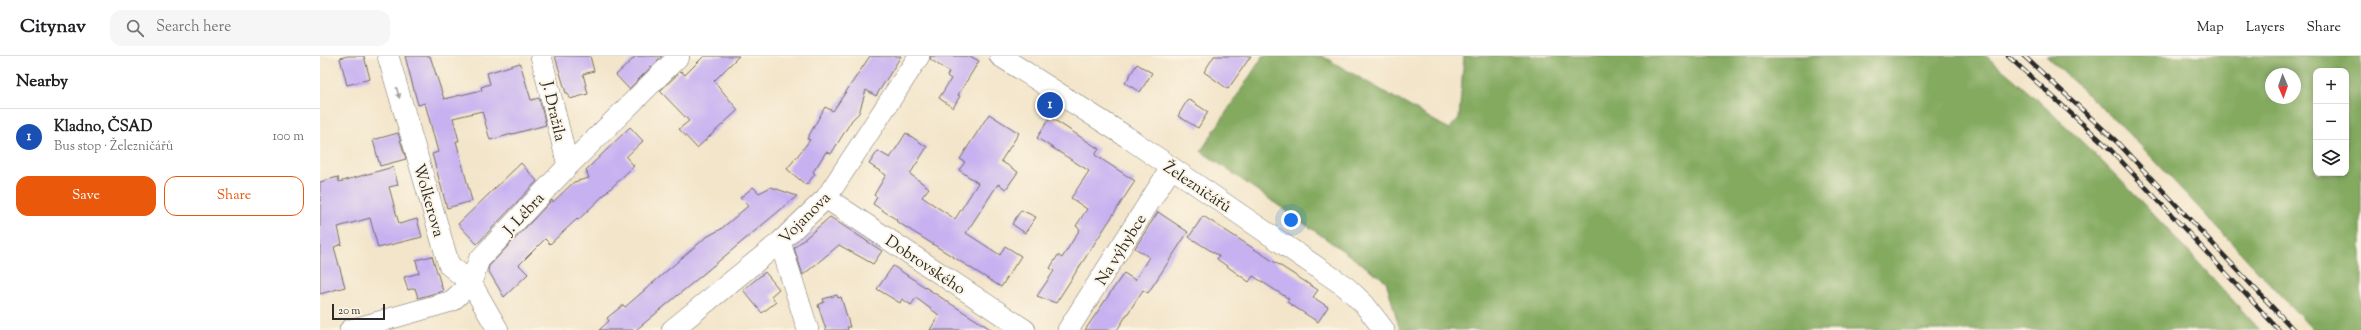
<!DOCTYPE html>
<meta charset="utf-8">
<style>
:root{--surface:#fff;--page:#f6f6f6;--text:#202124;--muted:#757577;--line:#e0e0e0;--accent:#ea580c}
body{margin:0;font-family:"Sorts Mill Goudy",serif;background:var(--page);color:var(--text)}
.controls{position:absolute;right:12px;top:12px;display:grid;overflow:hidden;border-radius:8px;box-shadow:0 2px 6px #0003}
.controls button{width:36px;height:36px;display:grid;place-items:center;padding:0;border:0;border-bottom:1px solid var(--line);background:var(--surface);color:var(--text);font:20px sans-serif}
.compass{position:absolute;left:1945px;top:12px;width:36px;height:36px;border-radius:50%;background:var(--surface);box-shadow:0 2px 6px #0003;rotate:178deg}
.scale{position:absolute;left:12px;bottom:10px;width:53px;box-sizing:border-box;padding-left:4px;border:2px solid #2b2b2b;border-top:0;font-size:11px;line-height:14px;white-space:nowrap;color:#2b2b2b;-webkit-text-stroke:3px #fcf5e5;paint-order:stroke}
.you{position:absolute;left:971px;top:164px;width:14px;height:14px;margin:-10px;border:3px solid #fff;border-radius:50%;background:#1a73e8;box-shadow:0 0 0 6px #1a73e833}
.badge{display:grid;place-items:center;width:26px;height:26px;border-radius:50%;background:var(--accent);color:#fff;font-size:13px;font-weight:700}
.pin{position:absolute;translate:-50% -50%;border:2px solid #fff;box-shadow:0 1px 4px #0006}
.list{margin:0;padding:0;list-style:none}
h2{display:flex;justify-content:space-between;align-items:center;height:52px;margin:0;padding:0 16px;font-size:17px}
h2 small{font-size:13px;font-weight:400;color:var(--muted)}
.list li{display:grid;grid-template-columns:26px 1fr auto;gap:12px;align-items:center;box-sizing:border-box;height:56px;padding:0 16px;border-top:1px solid var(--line)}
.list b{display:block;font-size:15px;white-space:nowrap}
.list p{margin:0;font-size:13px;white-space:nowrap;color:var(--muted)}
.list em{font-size:13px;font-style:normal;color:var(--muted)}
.actions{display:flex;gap:8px;padding:12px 16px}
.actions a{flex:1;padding:9px 0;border:1px solid var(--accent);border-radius:12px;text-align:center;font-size:14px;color:var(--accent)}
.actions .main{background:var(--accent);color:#fff}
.icon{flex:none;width:22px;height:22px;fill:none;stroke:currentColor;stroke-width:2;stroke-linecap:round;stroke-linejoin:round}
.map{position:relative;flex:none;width:2041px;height:274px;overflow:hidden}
header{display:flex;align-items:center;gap:24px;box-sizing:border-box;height:56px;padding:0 20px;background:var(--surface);border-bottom:1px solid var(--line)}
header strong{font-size:19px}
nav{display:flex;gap:22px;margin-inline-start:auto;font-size:14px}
.search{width:280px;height:36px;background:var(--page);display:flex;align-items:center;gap:10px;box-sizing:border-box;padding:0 14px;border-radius:12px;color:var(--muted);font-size:15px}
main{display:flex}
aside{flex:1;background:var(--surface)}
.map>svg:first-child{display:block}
.forest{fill:#84aa60;stroke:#586a46;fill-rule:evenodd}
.building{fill:#c7b1f1}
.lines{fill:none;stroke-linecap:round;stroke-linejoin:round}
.minor-casing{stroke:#716c63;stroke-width:22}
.minor{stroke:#fff;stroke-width:21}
.rail-casing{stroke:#2b2b2b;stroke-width:4.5}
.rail{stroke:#fcf5e5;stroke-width:3;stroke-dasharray:9;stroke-linecap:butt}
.oneway{fill:#a0a0a0}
.labels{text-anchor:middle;stroke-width:4;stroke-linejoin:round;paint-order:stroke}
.street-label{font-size:16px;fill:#2b2b2b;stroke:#fcf5e5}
</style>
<header>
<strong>Citynav</strong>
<div class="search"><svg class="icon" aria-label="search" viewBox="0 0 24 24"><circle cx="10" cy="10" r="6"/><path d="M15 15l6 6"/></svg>Search here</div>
<nav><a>Map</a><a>Layers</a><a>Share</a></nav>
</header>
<main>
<aside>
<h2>Nearby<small></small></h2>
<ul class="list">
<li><span class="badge" style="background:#1a4fb4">1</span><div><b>Kladno, ČSAD</b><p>Bus stop · Železničářů</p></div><em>100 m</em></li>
</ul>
<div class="actions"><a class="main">Save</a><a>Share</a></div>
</aside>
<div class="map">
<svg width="2041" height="274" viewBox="0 0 2041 274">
<rect width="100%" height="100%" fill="#fcf5e5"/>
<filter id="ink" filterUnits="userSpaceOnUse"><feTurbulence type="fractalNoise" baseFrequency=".025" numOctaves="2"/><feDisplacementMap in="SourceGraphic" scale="8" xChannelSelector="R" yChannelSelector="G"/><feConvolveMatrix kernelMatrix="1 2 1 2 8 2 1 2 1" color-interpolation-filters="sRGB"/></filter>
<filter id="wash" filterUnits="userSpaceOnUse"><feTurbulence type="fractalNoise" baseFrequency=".012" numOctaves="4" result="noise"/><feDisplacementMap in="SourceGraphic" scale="16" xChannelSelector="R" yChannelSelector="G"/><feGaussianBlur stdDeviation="0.9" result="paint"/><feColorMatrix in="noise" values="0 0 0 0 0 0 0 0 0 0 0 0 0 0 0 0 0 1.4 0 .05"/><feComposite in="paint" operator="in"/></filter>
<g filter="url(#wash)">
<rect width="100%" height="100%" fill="#f3e5ca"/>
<path class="forest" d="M 943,0 L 1002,0 L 1129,73 L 1139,62 L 1144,0 L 1666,0 C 1766,81 1853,179 1940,274 L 1080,274 L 1066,225 L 881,95 Z
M 1726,0 L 2041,0 L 2041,274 L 1993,274 L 1808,76 ZM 1996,15 L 2026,15 L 2026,117 L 1996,117 ZM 1951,18 L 1975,18 L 1975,42 L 1951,42 Z"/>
<g id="blocks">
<path class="building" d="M 28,0 L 44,0 L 50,23 L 27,29 L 20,2 Z
M 85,0 L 110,0 L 124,43 L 162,34 L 161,31 L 170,28 L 167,17 L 200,7 L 211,44 L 219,42 L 226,69 L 170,84 L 162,55 L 133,62 L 139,85 L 136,85 L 152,145 L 127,152 L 112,98 L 118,96 L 105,47 L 98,49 Z
M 235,0 L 270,0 L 274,15 L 263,18 L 268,38 L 250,43 L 248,37 L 246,37 Z
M 316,0 L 342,0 L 309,33 L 296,19 Z
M 384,0 L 419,0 L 394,25 L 418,54 L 377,92 L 359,73 L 369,65 L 340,35 L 361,15 L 365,19 Z
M 550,0 L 581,0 L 556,40 L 546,34 L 539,57 L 532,64 L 511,98 L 506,96 L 493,116 L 495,118 L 486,129 L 467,113 L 490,84 L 487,83 L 505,51 L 513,55 Z
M 611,0 L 650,0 L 659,5 L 638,39 L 640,40 L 633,52 L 619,42 L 631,23 L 627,20 L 629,16 L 610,3 Z
M 894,0 L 931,0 L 908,33 L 884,16 Z
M 817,8 L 832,17 L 820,36 L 805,27 Z
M 868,43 L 888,56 L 878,72 L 858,60 Z
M 669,58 L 699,77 L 681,105 L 698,116 L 686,133 L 678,128 L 646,177 L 680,199 L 685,190 L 701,200 L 681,231 L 576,165 L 577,164 L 553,148 L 557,141 L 554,139 L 566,119 L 549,108 L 558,95 L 570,102 L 586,77 L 607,91 L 590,118 L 609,132 L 602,141 L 635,163 L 658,127 L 639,114 L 645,106 L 640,103 Z
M 730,61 L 779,93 L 775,99 L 815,125 L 736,247 L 717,240 L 734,215 L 730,212 L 738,199 L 742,202 L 760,173 L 756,170 L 767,153 L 751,142 L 769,115 L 717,82 Z
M 310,71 L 323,85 L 306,101 L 314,110 L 258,164 L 257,163 L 230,188 L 225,183 L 199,209 L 208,218 L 184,241 L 168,214 L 169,210 L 232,144 L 233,146 L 254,126 L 269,122 L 266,114 Z
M 78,77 L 86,103 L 60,110 L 53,84 Z
M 201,107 L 217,125 L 157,188 L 138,168 Z
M 73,111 L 78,129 L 69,131 L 79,168 L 97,163 L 102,181 L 58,192 L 50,162 L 18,171 L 22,188 L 14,191 L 25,231 L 0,238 L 0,126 L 18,121 L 19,126 Z
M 433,131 L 439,137 L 451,131 L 477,140 L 316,274 L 279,274 L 289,265 L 287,262 L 303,249 L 305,251 L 385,182 L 401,173 L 428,150 L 420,142 Z
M 701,154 L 716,161 L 705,177 L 692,168 Z
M 838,156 L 868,176 L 828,237 L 823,234 L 797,274 L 765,274 L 804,217 L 815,224 L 829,201 L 815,192 Z
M 883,160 L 998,234 L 993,241 L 1008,251 L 998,266 L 967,246 L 969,243 L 933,220 L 929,226 L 897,203 L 899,200 L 869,181 Z
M 510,161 L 562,195 L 553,208 L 519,189 L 483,219 L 474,192 Z
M 112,200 L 123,235 L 98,242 L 95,232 L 88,234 L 84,221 L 99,217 L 96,204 Z
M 573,210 L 628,246 L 672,274 L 610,274 L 619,259 L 596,242 L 591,249 L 582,243 L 580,247 L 557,233 Z
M 445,216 L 459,233 L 451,240 L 456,246 L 442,257 L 423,234 Z
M 517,239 L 518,242 L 521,241 L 530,271 L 527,271 L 528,274 L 506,274 L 498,249 L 504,246 L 503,243 Z"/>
</g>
</g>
<g filter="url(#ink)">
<use href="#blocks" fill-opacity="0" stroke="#716c63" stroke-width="1"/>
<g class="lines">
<defs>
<path id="minor" d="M 68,0 L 129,209 L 151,227 L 178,274
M 221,0 L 248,110
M 680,0 L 807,81 L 1026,231 L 1044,248 L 1064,274
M 506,142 L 705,274
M 460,186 L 488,274
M 30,274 L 132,245 L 151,227 L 159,204 L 248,110 L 359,0
M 352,274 L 460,186 L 506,142 L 599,0
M 748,274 L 851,112"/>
</defs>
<use href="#minor" class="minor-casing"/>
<use href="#minor" class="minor"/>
<defs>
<path id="rail" d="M 1688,0 L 1790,93 L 1959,274
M 1704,0 L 1797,86 L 1974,274"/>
</defs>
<use href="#rail" class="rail-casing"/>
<use href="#rail" class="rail"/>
</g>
<defs><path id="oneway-solid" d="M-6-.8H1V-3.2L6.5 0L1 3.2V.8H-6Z"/></defs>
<use class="oneway" href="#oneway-solid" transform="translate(78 37) rotate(74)"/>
</g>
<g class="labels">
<g class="street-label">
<text transform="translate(235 55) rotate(77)" y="6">J. Dražila</text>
<text transform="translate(878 130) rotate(34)" y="6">Železničářů</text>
<text transform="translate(110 144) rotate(74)" y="6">Wolkerova</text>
<text transform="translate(203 157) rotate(-47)" y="6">J. Lébra</text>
<text transform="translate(484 161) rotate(-45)" y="6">Vojanova</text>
<text transform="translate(800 193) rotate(-58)" y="6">Na výhybce</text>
<text transform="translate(606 208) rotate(34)" y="6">Dobrovského</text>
</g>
</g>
</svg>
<div class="controls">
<button>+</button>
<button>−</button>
<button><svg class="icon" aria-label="layers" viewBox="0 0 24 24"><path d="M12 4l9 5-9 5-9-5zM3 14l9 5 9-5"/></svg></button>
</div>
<svg class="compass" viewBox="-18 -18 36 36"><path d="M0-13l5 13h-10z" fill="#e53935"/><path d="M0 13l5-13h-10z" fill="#757577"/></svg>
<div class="scale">20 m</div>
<div class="you"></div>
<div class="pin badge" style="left:730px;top:49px;background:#1a4fb4">1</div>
</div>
</main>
